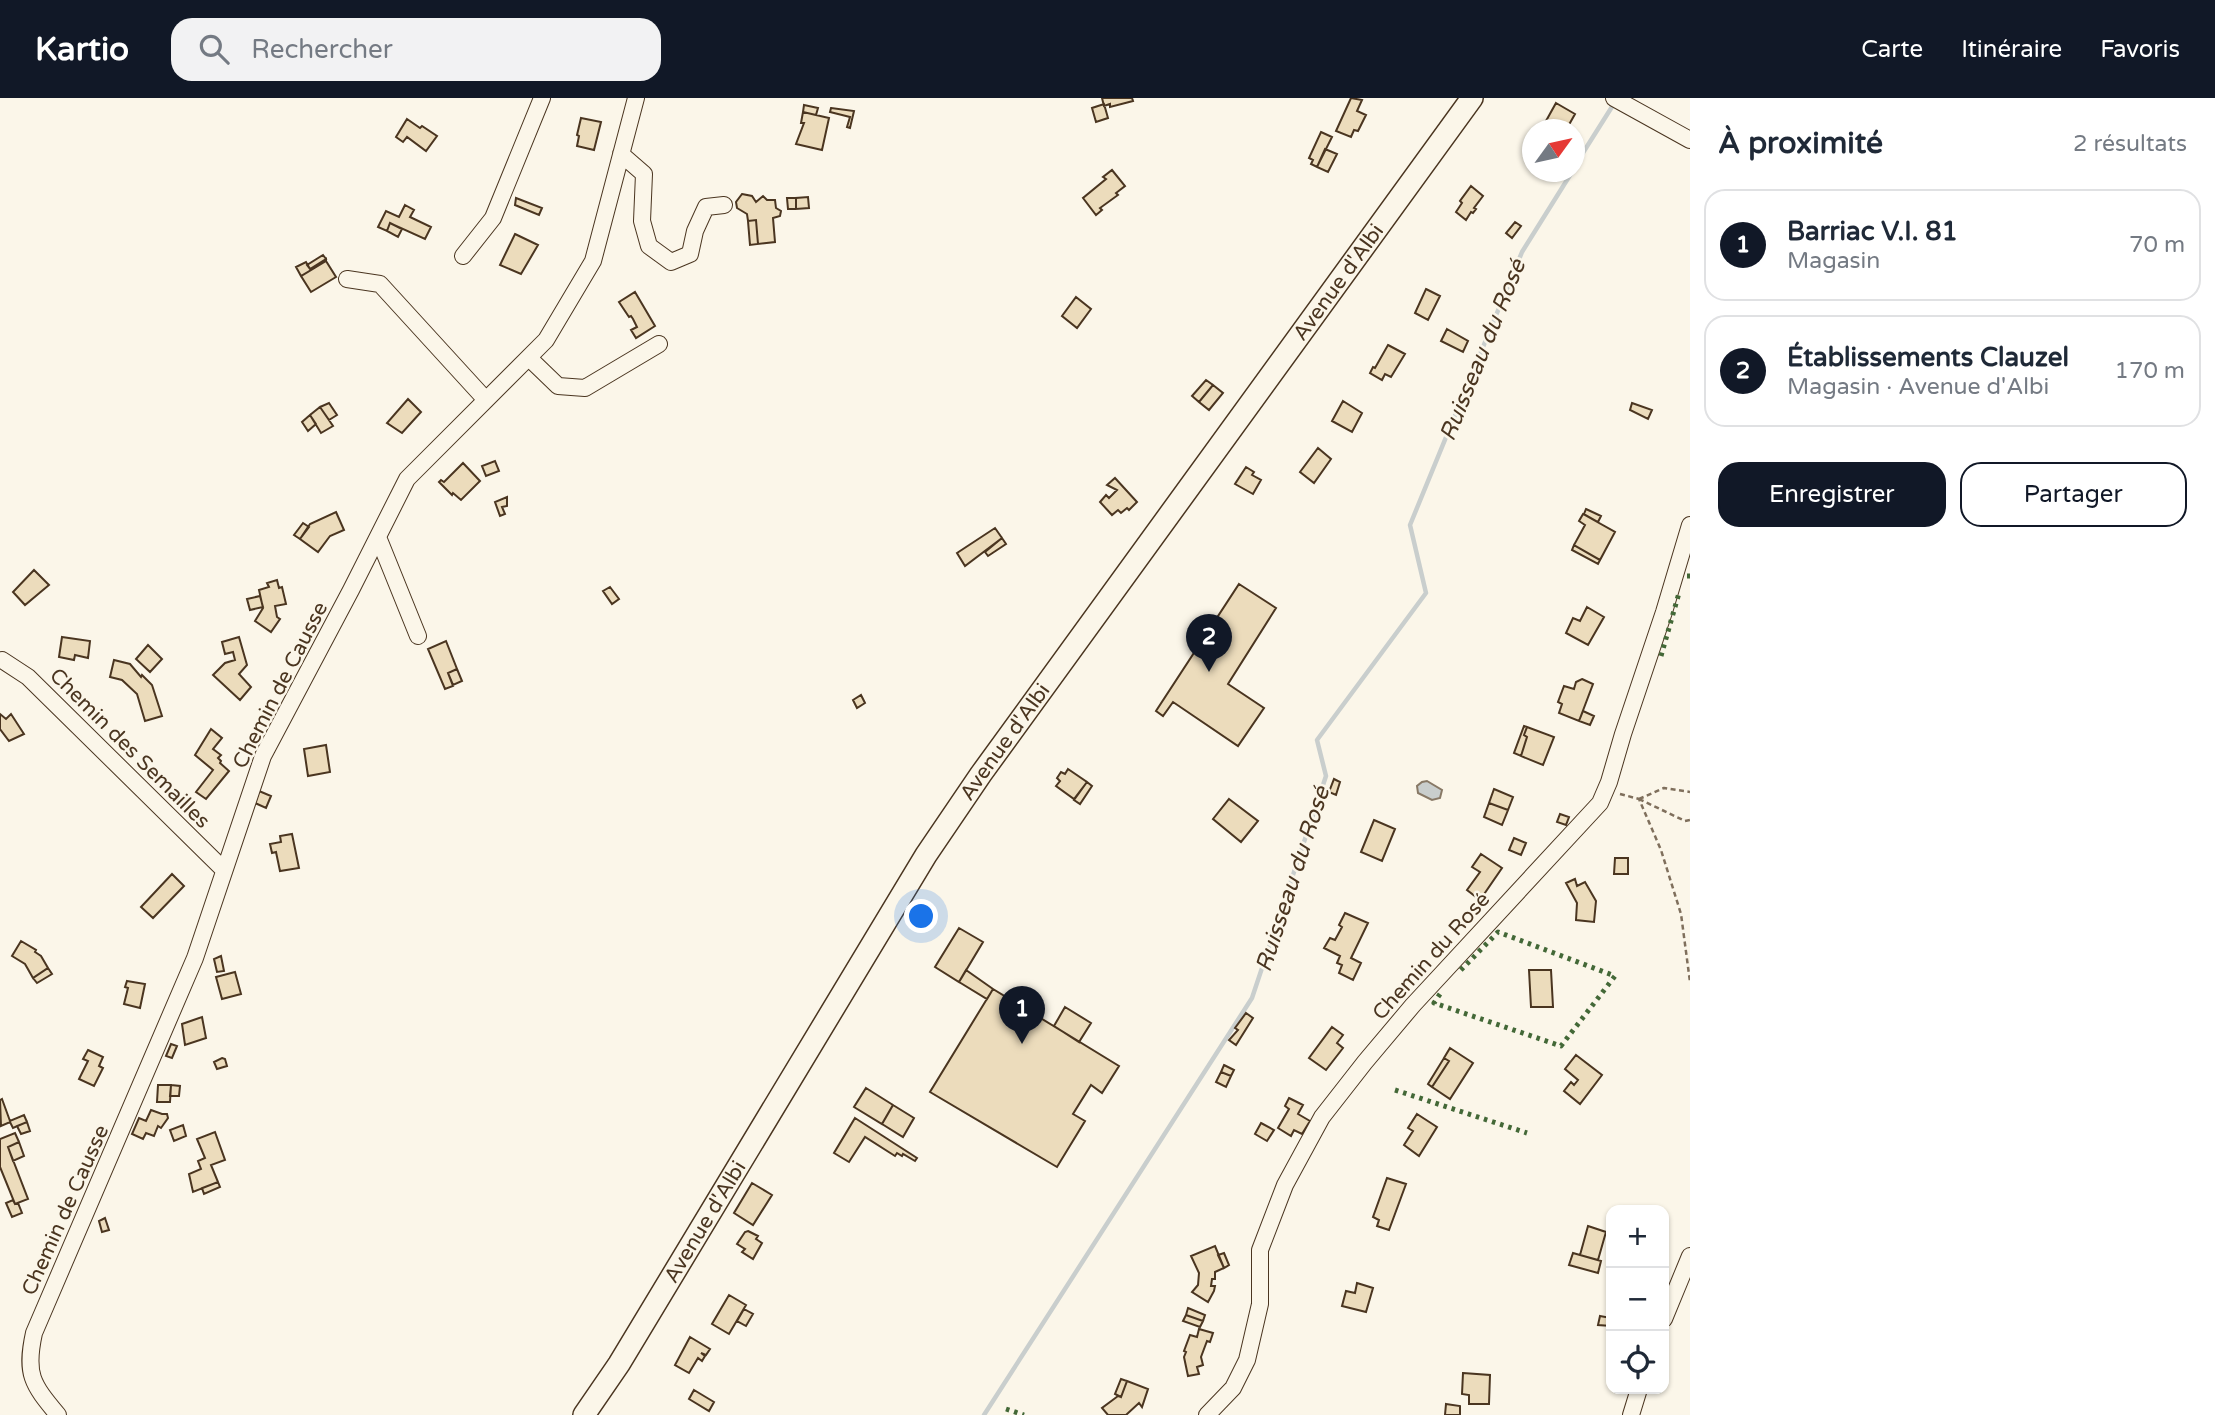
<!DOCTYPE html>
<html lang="fr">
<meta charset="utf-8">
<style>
:root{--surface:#fff;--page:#f2f2f3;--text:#1f2937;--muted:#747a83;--line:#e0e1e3;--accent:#111827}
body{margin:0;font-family:"Varela Round",sans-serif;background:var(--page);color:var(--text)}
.controls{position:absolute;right:21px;bottom:21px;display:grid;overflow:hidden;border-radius:14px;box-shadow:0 2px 5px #0004}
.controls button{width:63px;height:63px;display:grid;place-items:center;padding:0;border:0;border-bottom:2px solid var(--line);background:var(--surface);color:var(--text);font:35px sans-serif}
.compass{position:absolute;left:1522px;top:21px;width:63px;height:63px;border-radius:50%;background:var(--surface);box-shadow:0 2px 5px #0004;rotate:57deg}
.you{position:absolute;left:922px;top:819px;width:24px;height:24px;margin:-18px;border:5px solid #fff;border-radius:50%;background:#1a73e8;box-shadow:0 0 0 10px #1a73e833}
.badge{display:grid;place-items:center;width:46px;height:46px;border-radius:50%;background:var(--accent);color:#fff;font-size:23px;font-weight:700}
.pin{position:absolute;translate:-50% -58px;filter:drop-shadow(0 2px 4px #0008)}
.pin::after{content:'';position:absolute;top:37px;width:24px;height:21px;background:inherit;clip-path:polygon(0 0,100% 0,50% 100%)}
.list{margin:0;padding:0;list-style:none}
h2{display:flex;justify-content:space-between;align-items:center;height:91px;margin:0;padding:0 28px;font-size:30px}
h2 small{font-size:23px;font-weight:400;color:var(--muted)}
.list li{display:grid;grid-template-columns:46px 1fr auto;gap:21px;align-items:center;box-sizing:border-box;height:112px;margin:0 14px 14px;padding:0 14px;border:2px solid var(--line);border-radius:21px}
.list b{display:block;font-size:26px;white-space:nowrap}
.list p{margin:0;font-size:23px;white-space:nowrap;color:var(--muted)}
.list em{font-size:23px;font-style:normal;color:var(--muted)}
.actions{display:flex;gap:14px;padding:21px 28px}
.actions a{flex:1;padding:16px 0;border:2px solid var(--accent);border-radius:21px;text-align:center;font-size:24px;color:var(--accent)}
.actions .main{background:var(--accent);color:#fff}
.icon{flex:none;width:38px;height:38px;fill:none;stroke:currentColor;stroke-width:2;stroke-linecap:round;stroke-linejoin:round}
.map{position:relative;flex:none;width:1690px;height:1317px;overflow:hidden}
header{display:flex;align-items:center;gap:42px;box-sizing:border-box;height:98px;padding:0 35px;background:var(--accent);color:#fff}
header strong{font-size:33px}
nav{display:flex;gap:38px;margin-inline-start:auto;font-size:24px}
.search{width:490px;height:63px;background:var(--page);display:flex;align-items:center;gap:18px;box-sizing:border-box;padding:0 24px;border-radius:21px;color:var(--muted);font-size:26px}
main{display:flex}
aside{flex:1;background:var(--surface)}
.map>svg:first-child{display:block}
.water{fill:#c9cecd;stroke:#887966;stroke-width:2}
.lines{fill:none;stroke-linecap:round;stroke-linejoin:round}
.stream{stroke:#c9cecd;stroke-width:4.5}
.building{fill:#ecdcbc;stroke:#4a3520;stroke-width:2}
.minor-casing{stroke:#4a3520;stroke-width:18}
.major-casing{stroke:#4a3520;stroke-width:24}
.path{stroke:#7f6f5c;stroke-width:2.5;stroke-dasharray:5 3.5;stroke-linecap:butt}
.minor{stroke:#fbf6e9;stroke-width:16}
.major{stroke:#fbf6e9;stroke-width:21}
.hedge{stroke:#436837;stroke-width:5;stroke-dasharray:3.5 5;stroke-linecap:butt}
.labels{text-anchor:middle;stroke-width:5;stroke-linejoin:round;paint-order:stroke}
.street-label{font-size:21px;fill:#4a3520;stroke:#fbf6e9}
.water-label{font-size:23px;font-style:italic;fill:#4a3520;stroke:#fbf6e9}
</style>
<header>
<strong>Kartio</strong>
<div class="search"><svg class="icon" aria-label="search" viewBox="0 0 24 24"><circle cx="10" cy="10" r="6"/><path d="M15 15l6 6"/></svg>Rechercher</div>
<nav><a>Carte</a><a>Itinéraire</a><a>Favoris</a></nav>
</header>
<main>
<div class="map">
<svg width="1690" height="1317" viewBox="0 0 1690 1317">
<rect width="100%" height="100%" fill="#fbf6e9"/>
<path class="water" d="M 1427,683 L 1442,692 L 1440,700 L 1432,702 L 1418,695 L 1417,688 L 1422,684 Z"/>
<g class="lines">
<path class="stream" d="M 1574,69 L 1615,4
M 984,1317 L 1252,900 L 1326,678 L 1317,642 L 1426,495 L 1410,427 L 1522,154 L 1572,74"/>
</g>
<path class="building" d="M 1102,0 L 1132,0 L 1133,3 L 1110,9 L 1110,6 L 1104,8 Z
M 1351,0 L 1362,2 L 1357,13 L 1366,17 L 1358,33 L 1354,32 L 1351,39 L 1336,33 Z
M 1556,5 L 1575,16 L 1566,32 L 1541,32 Z
M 1104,6 L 1108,20 L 1096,24 L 1092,10 Z
M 804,7 L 818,10 L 816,17 L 803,14 Z
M 831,10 L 854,13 L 850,30 L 847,29 L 850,19 L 830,14 Z
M 803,14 L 829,20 L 822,52 L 796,46 L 804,25 L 801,25 Z
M 581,20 L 601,24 L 594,52 L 577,48 L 579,38 L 577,37 Z
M 407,21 L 420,30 L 422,28 L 437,38 L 426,53 L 407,39 L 403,44 L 396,39 Z
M 1321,34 L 1332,39 L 1317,69 L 1311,66 L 1313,62 L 1309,60 Z
M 1325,51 L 1337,56 L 1328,74 L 1317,69 Z
M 1112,72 L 1125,88 L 1116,95 L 1118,97 L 1100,110 L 1102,112 L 1096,117 L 1083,100 L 1106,81 L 1103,79 Z
M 1471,88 L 1483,98 L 1474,110 L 1476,111 L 1473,115 L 1471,114 L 1466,122 L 1456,114 L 1462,105 L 1460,103 Z
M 742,96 L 752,98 L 756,104 L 763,98 L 767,102 L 775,102 L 776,110 L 781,113 L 780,118 L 773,120 L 775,144 L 758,146 L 756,122 L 748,123 L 747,116 L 737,110 L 736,104 Z
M 808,99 L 809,110 L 796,111 L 796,100 Z
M 516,100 L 542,110 L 539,117 L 515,107 Z
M 787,100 L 796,100 L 796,111 L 788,111 Z
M 405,107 L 414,112 L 410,119 L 431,129 L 425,141 L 390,125 L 387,133 L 378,129 L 386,113 L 399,119 Z
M 756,122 L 758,146 L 750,147 L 748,123 Z
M 1515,124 L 1521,128 L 1512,140 L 1506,135 Z
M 390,125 L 402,131 L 398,139 L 387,133 Z
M 515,136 L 538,147 L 521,176 L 500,167 Z
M 323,157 L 326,161 L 310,171 L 307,167 Z
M 326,161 L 326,163 L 301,178 L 296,169 L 306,164 L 310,171 Z
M 326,163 L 336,179 L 311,194 L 301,178 Z
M 1426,191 L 1440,198 L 1428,222 L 1415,215 Z
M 635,194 L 655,228 L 636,240 L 631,232 L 637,229 L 633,221 L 631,218 L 629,219 L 619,204 Z
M 1076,199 L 1091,211 L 1077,230 L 1062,218 Z
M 1447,231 L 1468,243 L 1463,254 L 1441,243 Z
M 1388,247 L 1405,256 L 1391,279 L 1385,276 L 1382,282 L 1370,275 L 1373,269 L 1375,270 Z
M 1206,282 L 1213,287 L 1199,304 L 1192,298 Z
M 1213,287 L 1223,295 L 1209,312 L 1199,304 Z
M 408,301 L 421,314 L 402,335 L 387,325 Z
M 1343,303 L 1362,315 L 1352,334 L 1332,323 Z
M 329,305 L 337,317 L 329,322 L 320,309 Z
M 1632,305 L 1652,312 L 1648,321 L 1630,312 Z
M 320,309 L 333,328 L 321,335 L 310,317 Z
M 310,317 L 316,326 L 308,333 L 302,324 Z
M 1318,350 L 1331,361 L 1314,385 L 1300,374 Z
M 495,363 L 499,373 L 486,378 L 482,368 Z
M 463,365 L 480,383 L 461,402 L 453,395 L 452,397 L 439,384 L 441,382 L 444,384 Z
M 1246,369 L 1254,374 L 1252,377 L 1261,382 L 1253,396 L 1235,386 Z
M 1115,380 L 1137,404 L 1129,412 L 1127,410 L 1121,415 L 1118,412 L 1112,417 L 1100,404 L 1106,397 L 1109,400 L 1117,392 L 1107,387 Z
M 507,399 L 507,408 L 502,409 L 505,416 L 500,418 L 495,404 Z
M 1586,411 L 1601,418 L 1598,424 L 1584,416 Z
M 336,414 L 344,432 L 330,438 L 318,454 L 300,441 L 310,426 Z
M 1583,416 L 1615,434 L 1600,462 L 1574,447 L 1585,427 L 1579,423 Z
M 303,425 L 309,429 L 300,441 L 294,437 Z
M 995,430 L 1002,440 L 965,468 L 957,455 Z
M 1002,440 L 1006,446 L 988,458 L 985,454 Z
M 1574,447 L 1600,462 L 1598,466 L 1572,452 Z
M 34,472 L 49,487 L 25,507 L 13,494 Z
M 277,482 L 279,490 L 282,489 L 286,506 L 275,508 L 277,519 L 280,521 L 271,534 L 255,523 L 263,510 L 259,492 L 269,489 L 267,485 Z
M 1239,486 L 1276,510 L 1228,586 L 1264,610 L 1238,648 L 1173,604 L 1163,618 L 1156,613 Z
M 610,489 L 619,501 L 612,506 L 603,493 Z
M 260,498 L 263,509 L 250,512 L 247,501 Z
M 1587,509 L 1604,519 L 1588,547 L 1566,535 L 1573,520 L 1580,523 Z
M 62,539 L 90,543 L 88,560 L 75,557 L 74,562 L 59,559 Z
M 239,539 L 247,567 L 239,576 L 251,589 L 240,602 L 213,577 L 225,565 L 235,562 L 233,554 L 225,556 L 222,544 Z
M 446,543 L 457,571 L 448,575 L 453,588 L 445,591 L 428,551 Z
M 148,547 L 162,561 L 150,574 L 136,561 Z
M 114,562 L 130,566 L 141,579 L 142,577 L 152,587 L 162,618 L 145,623 L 137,596 L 122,582 L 110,579 Z
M 457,571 L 462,583 L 453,587 L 448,575 Z
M 1582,581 L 1593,586 L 1579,623 L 1559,615 L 1562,606 L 1558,604 L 1564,588 L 1574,591 L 1576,584 Z
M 861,597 L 865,605 L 857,610 L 853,602 Z
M 1583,613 L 1594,618 L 1590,627 L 1579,623 Z
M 0,616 L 6,621 L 11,616 L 24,636 L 9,643 L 0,631 Z
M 1524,628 L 1527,629 L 1524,637 L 1527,639 L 1521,658 L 1514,655 Z
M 1527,629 L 1554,639 L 1543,667 L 1521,658 L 1527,639 L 1524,637 Z
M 211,631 L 222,640 L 213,651 L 221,657 L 218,660 L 221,663 L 220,665 L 229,673 L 206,701 L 196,694 L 213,672 L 195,657 Z
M 326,647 L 330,674 L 308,678 L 304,651 Z
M 1068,671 L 1087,684 L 1074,701 L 1056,688 L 1060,683 L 1057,680 L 1061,674 L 1065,676 Z
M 1334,681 L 1340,684 L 1336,697 L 1329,694 Z
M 1087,684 L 1092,688 L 1080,706 L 1074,702 Z
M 1494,691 L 1513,699 L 1508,712 L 1489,705 Z
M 259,693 L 271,698 L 266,710 L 255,705 Z
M 1229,701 L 1258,723 L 1241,744 L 1213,721 Z
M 1489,705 L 1508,712 L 1502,727 L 1484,719 Z
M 1560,716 L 1569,719 L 1566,727 L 1557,724 Z
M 1374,722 L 1395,731 L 1382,763 L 1361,754 Z
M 292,736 L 299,770 L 280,773 L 276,754 L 272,755 L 270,746 L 281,744 L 280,738 Z
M 1514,740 L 1526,745 L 1521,757 L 1509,752 Z
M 1481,756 L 1502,770 L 1480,802 L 1467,792 L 1480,774 L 1472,769 Z
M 1615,760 L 1628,760 L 1628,776 L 1614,776 Z
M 172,776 L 184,788 L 153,820 L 141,809 Z
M 1575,781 L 1577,788 L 1585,784 L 1596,803 L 1594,824 L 1576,822 L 1577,805 L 1566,785 Z
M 1345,815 L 1368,825 L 1351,860 L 1361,865 L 1353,882 L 1339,875 L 1342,867 L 1337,865 L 1340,858 L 1324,850 L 1330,840 L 1335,842 L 1342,829 L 1339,827 Z
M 959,830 L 983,844 L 959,884 L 935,869 Z
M 21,843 L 36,852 L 35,854 L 41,858 L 48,870 L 33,880 L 25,866 L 12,858 Z
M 221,858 L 224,873 L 217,874 L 214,861 Z
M 48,870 L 52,876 L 37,885 L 33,880 Z
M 966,872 L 993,891 L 987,901 L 959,884 Z
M 1529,872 L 1551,872 L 1553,909 L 1531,909 Z
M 235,874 L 241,896 L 222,901 L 216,879 Z
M 127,883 L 145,886 L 140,910 L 124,906 L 128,890 L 125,889 Z
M 993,891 L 1119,968 L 1102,995 L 1091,987 L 1073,1016 L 1085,1023 L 1057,1069 L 930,994 Z
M 1065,909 L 1091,925 L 1079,944 L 1054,928 Z
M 1246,915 L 1253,920 L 1236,947 L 1229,942 L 1238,932 L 1235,930 Z
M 202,919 L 206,940 L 185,947 L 182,926 Z
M 1332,929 L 1343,937 L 1337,945 L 1343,950 L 1326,972 L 1309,960 Z
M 171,946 L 177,948 L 172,960 L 166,958 Z
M 1450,950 L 1473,965 L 1450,1001 L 1432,989 L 1449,963 L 1444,960 Z
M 88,952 L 103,959 L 99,968 L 103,970 L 94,988 L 79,981 L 88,963 L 83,961 Z
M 1576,957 L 1602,977 L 1580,1006 L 1564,993 L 1571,984 L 1574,987 L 1578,982 L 1565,971 Z
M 222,960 L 225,961 L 227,968 L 217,971 L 214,964 Z
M 1444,960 L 1449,963 L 1432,989 L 1428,986 Z
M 1224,967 L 1234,972 L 1231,978 L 1221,974 Z
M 1221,974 L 1231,978 L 1226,989 L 1216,984 Z
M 158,987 L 171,987 L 170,1004 L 157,1004 Z
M 171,987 L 180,988 L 179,998 L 170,998 Z
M 866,990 L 893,1007 L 882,1026 L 854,1009 Z
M 1289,1000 L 1303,1007 L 1298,1016 L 1310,1023 L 1302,1036 L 1294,1032 L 1291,1038 L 1278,1030 L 1289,1011 L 1285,1008 Z
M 2,1001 L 10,1023 L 24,1017 L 27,1024 L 13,1030 L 10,1024 L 1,1028 L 0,1002 Z
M 893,1007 L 914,1020 L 903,1039 L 882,1026 Z
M 151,1012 L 162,1016 L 167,1016 L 168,1020 L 161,1030 L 158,1028 L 154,1038 L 146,1035 L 143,1041 L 132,1036 L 139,1020 L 146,1023 Z
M 1417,1016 L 1437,1029 L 1419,1058 L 1404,1047 L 1413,1033 L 1408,1030 Z
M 855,1020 L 917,1060 L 915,1063 L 903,1056 L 902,1058 L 897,1055 L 895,1058 L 865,1039 L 849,1064 L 834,1055 Z
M 27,1024 L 30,1033 L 21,1036 L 17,1028 Z
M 1261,1025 L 1274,1032 L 1267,1043 L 1255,1036 Z
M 183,1027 L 186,1038 L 174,1043 L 170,1032 Z
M 215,1034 L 225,1062 L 211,1067 L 218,1084 L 193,1094 L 189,1076 L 201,1071 L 198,1063 L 205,1060 L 197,1041 Z
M 15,1035 L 19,1044 L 8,1049 L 28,1101 L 15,1106 L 0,1069 L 0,1041 Z
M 19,1044 L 24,1058 L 13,1063 L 8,1049 Z
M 1387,1080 L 1406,1086 L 1389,1132 L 1377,1128 L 1379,1122 L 1373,1119 Z
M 218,1084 L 220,1089 L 204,1096 L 202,1090 Z
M 752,1085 L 772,1097 L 753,1127 L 734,1115 Z
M 13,1102 L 15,1106 L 18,1105 L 22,1115 L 12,1119 L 6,1105 Z
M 105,1120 L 109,1132 L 102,1134 L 99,1123 Z
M 1588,1128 L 1606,1134 L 1598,1162 L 1580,1157 Z
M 748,1133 L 758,1138 L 756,1141 L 762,1145 L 753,1161 L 742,1154 L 745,1151 L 737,1146 L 745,1134 Z
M 1215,1148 L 1224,1170 L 1215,1174 L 1215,1181 L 1212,1181 L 1211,1188 L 1215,1188 L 1214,1193 L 1208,1204 L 1192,1194 L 1198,1187 L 1199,1175 L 1191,1158 Z
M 1224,1155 L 1229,1167 L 1224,1170 L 1218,1157 Z
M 1573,1155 L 1601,1163 L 1598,1175 L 1569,1167 Z
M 1357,1185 L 1373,1190 L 1366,1214 L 1342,1208 L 1346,1193 L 1355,1195 Z
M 729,1197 L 746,1207 L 729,1236 L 712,1226 Z
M 1188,1210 L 1205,1217 L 1203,1223 L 1186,1217 Z
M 744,1211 L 753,1216 L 746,1228 L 737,1223 Z
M 1186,1217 L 1203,1223 L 1200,1229 L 1183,1223 Z
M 1600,1218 L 1611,1220 L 1611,1228 L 1598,1227 Z
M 1199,1231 L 1213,1235 L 1210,1244 L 1207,1243 L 1201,1259 L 1203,1267 L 1197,1269 L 1199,1276 L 1188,1278 L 1184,1259 L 1186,1254 L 1184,1253 L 1190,1237 L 1197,1239 Z
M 690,1239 L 710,1251 L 706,1257 L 701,1255 L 705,1258 L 702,1263 L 698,1260 L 689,1275 L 675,1267 Z
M 1463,1275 L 1490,1277 L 1489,1306 L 1469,1306 L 1469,1297 L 1462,1296 Z
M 1121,1281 L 1127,1283 L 1121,1299 L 1115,1296 Z
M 1127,1283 L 1148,1291 L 1142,1309 L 1139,1305 L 1126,1317 L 1108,1317 L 1102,1310 L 1118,1298 L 1121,1299 Z
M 694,1292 L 714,1304 L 709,1313 L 689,1301 Z
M 1446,1306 L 1460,1308 L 1460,1317 L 1445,1317 Z"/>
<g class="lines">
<defs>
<path id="minor" d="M 1614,0 L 1690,42
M 621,56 L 644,76 L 642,123 L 649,148 L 671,164 L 690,156 L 695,133 L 706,109 L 724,107
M 463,158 L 493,120 L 542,0
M 347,181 L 380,186 L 486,302
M 529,260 L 558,288 L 585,290 L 659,246
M 378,439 L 418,538
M 2,562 L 28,579 L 224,772
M 1664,1221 L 1690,1158
M 58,1317 C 32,1286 25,1276 34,1235 L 195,860 L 263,658 L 351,492 L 407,381 L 546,242 L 593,163 L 636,0
M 1207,1317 L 1233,1290 L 1247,1262 L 1260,1206 L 1260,1152 L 1285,1087 L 1322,1019 L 1365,964 L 1413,907 L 1600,705 L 1609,684 L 1623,636 L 1664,514 L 1690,427
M 1631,1317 L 1639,1291"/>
<g id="major">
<path id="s1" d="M 584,1317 L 619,1266 L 926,757 L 981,676 L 1472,0"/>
</g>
</defs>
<use href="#minor" class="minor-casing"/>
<use href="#major" class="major-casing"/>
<path class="path" d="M 1620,696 L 1639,701 L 1661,752 L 1681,816 L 1690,884
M 1639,701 L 1685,723 L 1690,722
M 1639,701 L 1664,690 L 1690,694"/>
<use href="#minor" class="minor"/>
<use href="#major" class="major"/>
<path class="hedge" d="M 1687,478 L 1690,478
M 1661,558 L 1679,495
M 1440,896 L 1434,905 L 1561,948 L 1615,878 L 1498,834 L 1458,875
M 1395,992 L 1527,1035
M 1006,1311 L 1024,1317"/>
</g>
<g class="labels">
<g class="street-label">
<text dy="7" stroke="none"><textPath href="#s1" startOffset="1362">Avenue d'Albi</textPath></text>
<text transform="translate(280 587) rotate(-63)" y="7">Chemin de Causse</text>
<text dy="7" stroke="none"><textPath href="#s1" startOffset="794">Avenue d'Albi</textPath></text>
<text transform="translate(130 650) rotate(45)" y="7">Chemin des Semailles</text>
<text transform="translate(1431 858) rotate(-48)" y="7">Chemin du Rosé</text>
<text transform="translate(65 1112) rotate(-66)" y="7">Chemin de Causse</text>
<text dy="7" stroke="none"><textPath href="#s1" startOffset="228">Avenue d'Albi</textPath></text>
</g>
<g class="water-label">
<text transform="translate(1482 252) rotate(-68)" y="8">Ruisseau du Rosé</text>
<text transform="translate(1292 781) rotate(-72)" y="8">Ruisseau du Rosé</text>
</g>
</g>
</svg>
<div class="controls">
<button>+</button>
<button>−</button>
<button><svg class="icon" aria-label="locate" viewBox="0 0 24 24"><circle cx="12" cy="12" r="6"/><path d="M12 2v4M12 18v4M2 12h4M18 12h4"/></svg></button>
</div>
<svg class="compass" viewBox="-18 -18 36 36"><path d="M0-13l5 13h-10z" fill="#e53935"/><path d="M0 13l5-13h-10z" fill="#747a83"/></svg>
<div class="you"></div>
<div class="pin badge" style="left:1022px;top:946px">1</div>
<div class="pin badge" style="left:1209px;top:574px">2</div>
</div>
<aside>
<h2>À proximité<small>2 résultats</small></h2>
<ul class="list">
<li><span class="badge">1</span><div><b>Barriac V.I. 81</b><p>Magasin</p></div><em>70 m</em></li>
<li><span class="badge">2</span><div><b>Établissements Clauzel</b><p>Magasin · Avenue d'Albi</p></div><em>170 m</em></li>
</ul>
<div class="actions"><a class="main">Enregistrer</a><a>Partager</a></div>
</aside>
</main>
